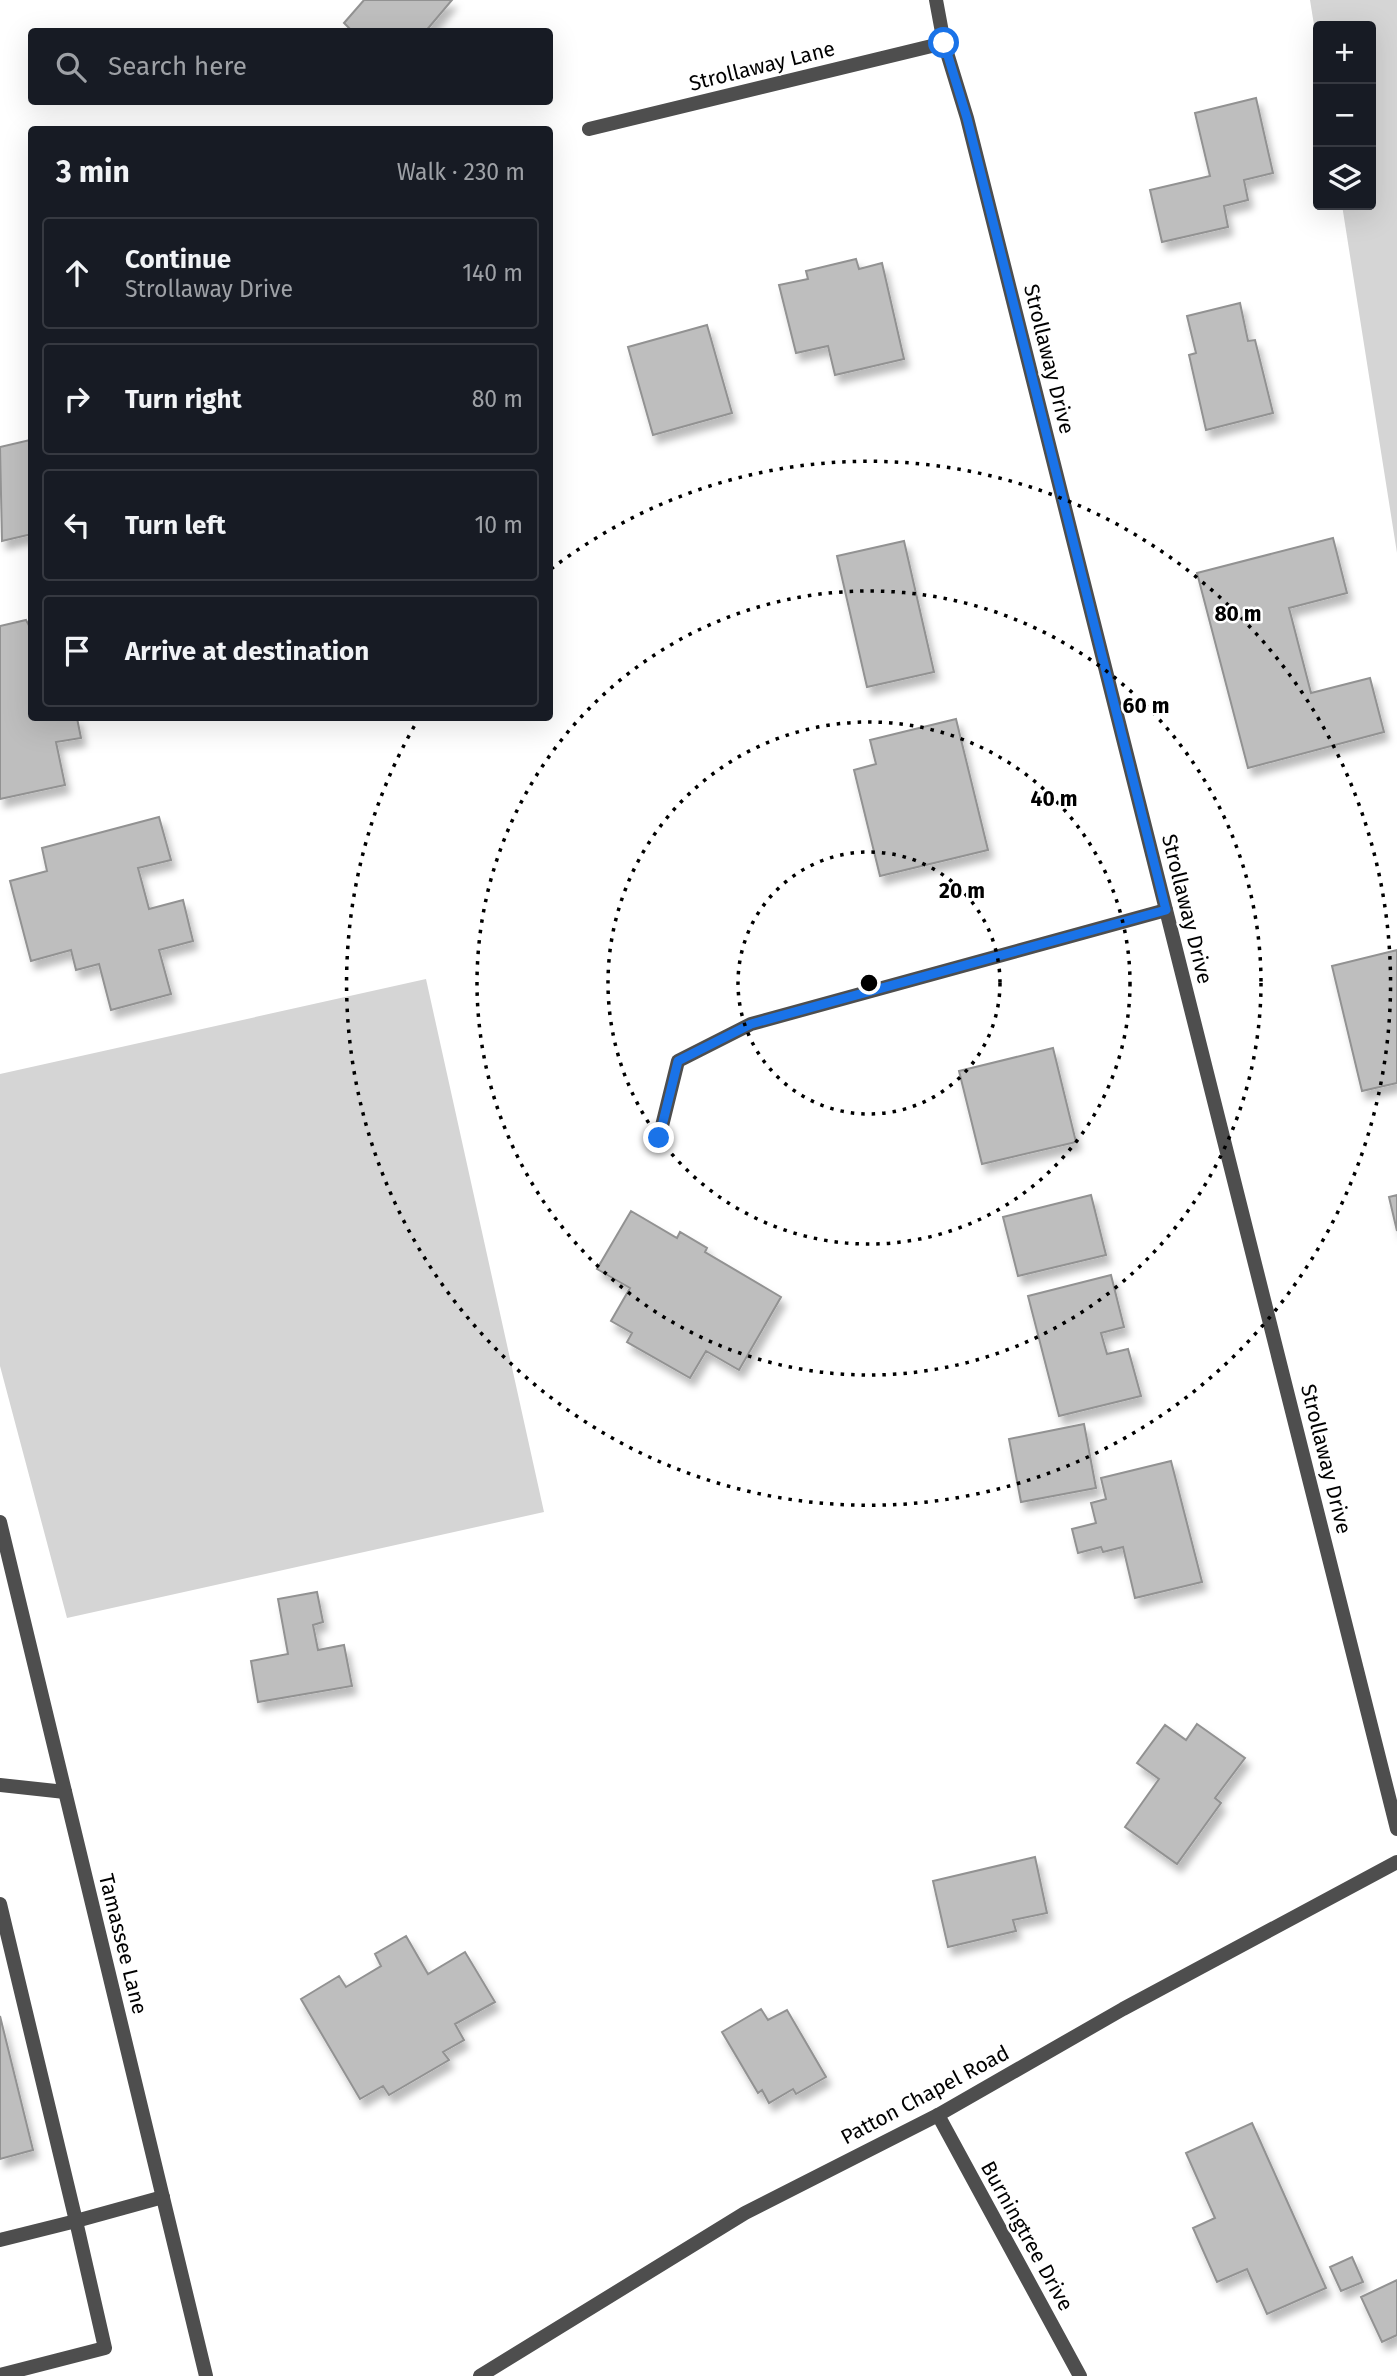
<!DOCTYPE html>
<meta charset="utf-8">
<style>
:root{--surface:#171b24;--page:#242831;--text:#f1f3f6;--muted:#9ea1a6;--line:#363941}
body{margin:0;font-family:"Fira Sans",sans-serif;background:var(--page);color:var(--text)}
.controls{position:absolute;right:21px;top:21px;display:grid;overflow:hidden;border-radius:7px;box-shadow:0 7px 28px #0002}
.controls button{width:63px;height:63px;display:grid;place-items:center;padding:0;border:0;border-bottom:2px solid var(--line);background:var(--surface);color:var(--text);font:35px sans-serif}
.stop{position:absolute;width:21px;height:21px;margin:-16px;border:5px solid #1a73e8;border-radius:50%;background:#fff}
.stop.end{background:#1a73e8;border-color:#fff;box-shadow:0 2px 7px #0008}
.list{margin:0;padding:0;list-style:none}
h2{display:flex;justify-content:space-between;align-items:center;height:91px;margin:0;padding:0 28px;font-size:30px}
h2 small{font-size:23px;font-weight:400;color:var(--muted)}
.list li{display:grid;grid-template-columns:46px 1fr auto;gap:21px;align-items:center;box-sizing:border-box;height:112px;margin:0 14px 14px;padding:0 14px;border:2px solid var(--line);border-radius:7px}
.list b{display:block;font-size:26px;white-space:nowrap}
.list p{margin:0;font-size:23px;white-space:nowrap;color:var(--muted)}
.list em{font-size:23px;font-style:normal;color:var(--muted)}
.icon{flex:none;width:38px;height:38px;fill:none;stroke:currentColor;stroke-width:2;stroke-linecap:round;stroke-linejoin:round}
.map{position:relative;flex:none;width:1397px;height:2376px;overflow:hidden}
.search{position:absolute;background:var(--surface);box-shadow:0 7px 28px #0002;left:28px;top:28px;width:525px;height:77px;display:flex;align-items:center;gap:18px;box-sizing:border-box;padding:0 24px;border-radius:7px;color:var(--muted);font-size:26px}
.panel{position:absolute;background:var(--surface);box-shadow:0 7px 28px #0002;left:28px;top:126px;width:525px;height:595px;border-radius:7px}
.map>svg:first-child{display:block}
.green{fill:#d5d5d5}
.building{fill:#bebebe;stroke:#929292;stroke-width:2;filter:url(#shadow)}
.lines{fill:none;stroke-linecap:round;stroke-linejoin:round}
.service{stroke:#4e4e4e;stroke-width:14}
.minor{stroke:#4e4e4e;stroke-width:14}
.tertiary{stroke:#4e4e4e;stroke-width:14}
.route{stroke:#1a73e8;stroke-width:9}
.ring{fill:none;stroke:#000;stroke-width:3.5;stroke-dasharray:3.5 7}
.labels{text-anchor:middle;stroke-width:5;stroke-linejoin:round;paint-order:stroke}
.street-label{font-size:21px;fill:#000;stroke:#fff}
.centre{fill:#000;stroke:#fff;stroke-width:3.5}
.ring-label{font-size:21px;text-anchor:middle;font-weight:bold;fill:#000;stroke:#fff;stroke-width:5;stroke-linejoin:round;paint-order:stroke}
</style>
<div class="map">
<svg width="1397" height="2376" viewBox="0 0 1397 2376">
<defs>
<filter id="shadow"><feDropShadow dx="4.5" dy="8" stdDeviation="3.5" flood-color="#0004"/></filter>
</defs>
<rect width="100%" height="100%" fill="#fff"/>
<path class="green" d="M 1310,0 L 1397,0 L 1397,553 L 1342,205 L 1371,205 L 1371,26 L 1318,26 L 1318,50 Z
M 426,979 L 544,1512 L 67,1618 L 0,1366 L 0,1074 Z"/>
<path class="building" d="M 364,0 L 452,0 L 425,32 L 353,32 L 344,23 Z
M 1256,98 L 1273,173 L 1244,180 L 1248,200 L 1224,206 L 1228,227 L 1162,242 L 1150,190 L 1210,176 L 1195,113 Z
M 856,259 L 859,269 L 882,263 L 904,359 L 835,375 L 828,346 L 796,353 L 779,285 L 808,279 L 806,271 Z
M 1240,303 L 1248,341 L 1255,340 L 1273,413 L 1206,430 L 1189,355 L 1196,353 L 1187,316 Z
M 707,325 L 732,413 L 653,435 L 628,347 Z
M 30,440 L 32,534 L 2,541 L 0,447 Z
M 1333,538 L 1347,593 L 1289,608 L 1311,693 L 1370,678 L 1384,732 L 1248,768 L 1197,573 Z
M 904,541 L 934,672 L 867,687 L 837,556 Z
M 26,620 L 32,631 L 32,718 L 77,718 L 81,738 L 56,742 L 65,785 L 0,799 L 0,626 Z
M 956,719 L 988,850 L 880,876 L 854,770 L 876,764 L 870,740 Z
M 159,817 L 171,860 L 138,868 L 149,909 L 183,900 L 193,941 L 159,950 L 171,994 L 111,1010 L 99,964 L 76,970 L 71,950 L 31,961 L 10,881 L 47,871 L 42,848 Z
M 1397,950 L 1397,1083 L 1362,1091 L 1332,966 Z
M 1053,1048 L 1076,1142 L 982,1164 L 959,1071 Z
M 1091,1195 L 1106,1255 L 1018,1276 L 1003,1217 Z
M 1397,1195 L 1397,1231 L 1389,1197 Z
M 631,1211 L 677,1238 L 680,1232 L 707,1248 L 705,1252 L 781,1297 L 739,1370 L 706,1351 L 690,1378 L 627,1342 L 632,1333 L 611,1321 L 630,1288 L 597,1269 Z
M 1111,1275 L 1124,1327 L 1101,1333 L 1107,1354 L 1128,1349 L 1141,1396 L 1059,1416 L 1028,1296 Z
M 1084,1424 L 1096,1488 L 1021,1502 L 1009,1439 Z
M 1171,1461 L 1202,1582 L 1135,1598 L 1123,1547 L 1103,1552 L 1101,1547 L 1078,1553 L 1072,1529 L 1096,1523 L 1091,1503 L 1106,1499 L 1101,1478 Z
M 317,1592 L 323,1622 L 313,1625 L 318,1650 L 344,1645 L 352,1686 L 258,1702 L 251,1661 L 288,1654 L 278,1599 Z
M 1197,1724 L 1245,1758 L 1215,1798 L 1221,1803 L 1177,1864 L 1125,1827 L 1159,1779 L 1137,1763 L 1165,1725 L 1186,1740 Z
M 1035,1857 L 1047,1913 L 1013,1920 L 1016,1931 L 948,1947 L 933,1881 Z
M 406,1936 L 428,1974 L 465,1952 L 495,2002 L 455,2024 L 464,2040 L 443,2052 L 449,2060 L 389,2095 L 383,2086 L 360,2099 L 301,1999 L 339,1976 L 346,1987 L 381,1966 L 375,1954 Z
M 761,2009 L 768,2020 L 787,2010 L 826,2077 L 796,2094 L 793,2089 L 769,2103 L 762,2090 L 758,2093 L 722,2032 Z
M 0,2016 L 33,2150 L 0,2159 Z
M 1252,2123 L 1326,2288 L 1267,2314 L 1247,2269 L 1217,2282 L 1193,2228 L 1215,2218 L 1186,2153 Z
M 1352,2257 L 1363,2282 L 1341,2291 L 1330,2267 Z
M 1397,2280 L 1397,2335 L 1382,2342 L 1361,2297 Z"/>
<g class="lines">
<path class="service" d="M 659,1138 L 678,1061 L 751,1024 L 1166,910
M 0,1785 L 65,1792
M 0,1904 L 76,2221 L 163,2197
M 0,2240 L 76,2221 L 105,2348 L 0,2375"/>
<path class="minor" d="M 936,0 L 944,43 L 967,118 L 1397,1829
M 589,129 L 944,43
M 0,1522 L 206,2376
M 938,2115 L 1080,2376"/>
<path class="tertiary" d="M 480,2376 L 745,2213 L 938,2115 L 1123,2009 L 1397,1862"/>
</g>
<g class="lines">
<path class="route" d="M 659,1138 L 678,1061 L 751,1024 L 1166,910 L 967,118 L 944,43"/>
</g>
<g class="ring">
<circle cx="869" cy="983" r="131"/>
<circle cx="869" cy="983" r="261"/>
<circle cx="869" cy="983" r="392"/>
<path d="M551 569A522 522 0 1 1 419 718"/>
</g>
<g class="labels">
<g class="street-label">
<text transform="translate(762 66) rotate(-14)" y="7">Strollaway Lane</text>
<text transform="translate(1049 359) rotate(76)" y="7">Strollaway Drive</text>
<text transform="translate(1187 909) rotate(76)" y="7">Strollaway Drive</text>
<text transform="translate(1326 1459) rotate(76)" y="7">Strollaway Drive</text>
<text transform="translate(123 1944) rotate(76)" y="7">Tamassee Lane</text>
<text transform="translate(925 2095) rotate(-28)" y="7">Patton Chapel Road</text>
<text transform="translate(1027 2236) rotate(61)" y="7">Burningtree Drive</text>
</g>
</g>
<circle cx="869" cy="983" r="10" class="centre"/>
<g class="ring-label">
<text x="1238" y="621">80 m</text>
<text x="1146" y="713">60 m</text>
<text x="1054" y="806">40 m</text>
<text x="962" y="898">20 m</text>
</g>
</svg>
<div class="controls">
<button>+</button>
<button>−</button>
<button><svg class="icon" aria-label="layers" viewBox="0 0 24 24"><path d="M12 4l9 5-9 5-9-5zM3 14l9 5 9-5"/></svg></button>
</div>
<div class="stop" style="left:944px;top:43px"></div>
<div class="stop end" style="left:659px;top:1138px"></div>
<div class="search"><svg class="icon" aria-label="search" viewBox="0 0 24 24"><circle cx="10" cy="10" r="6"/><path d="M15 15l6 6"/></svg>Search here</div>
<section class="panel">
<h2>3 min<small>Walk · 230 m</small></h2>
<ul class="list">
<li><svg class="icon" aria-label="ahead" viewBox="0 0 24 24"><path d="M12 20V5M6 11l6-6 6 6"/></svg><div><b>Continue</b><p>Strollaway Drive</p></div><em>140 m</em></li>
<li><svg class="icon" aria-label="right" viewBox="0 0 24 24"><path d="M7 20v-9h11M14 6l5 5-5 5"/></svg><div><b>Turn right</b></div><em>80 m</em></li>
<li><svg class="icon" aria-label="left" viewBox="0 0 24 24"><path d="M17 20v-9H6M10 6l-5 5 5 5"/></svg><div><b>Turn left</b></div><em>10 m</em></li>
<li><svg class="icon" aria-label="arrive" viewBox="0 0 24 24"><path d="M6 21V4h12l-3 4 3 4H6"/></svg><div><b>Arrive at destination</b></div></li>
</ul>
</section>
</div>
